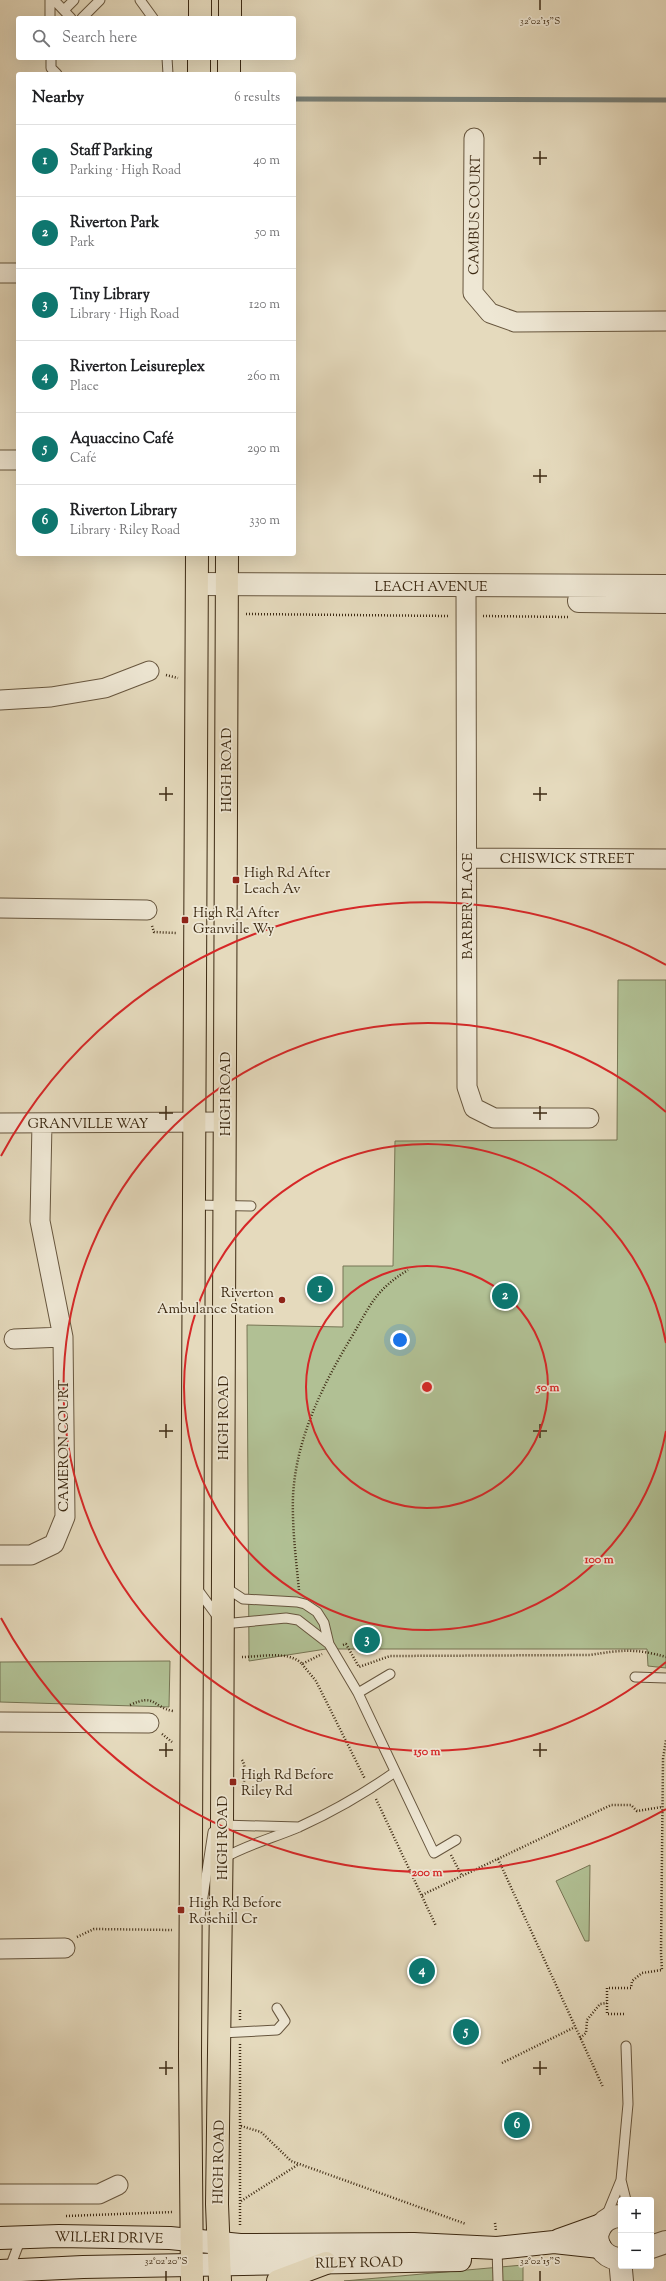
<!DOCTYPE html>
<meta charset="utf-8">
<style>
:root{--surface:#fff;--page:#f6f6f6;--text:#202124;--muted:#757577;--line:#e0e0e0;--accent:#0f766e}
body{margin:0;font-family:"Sorts Mill Goudy",serif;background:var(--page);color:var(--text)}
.controls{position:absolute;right:12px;bottom:12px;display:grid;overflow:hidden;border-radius:4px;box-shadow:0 4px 16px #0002}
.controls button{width:36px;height:36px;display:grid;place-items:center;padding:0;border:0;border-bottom:1px solid var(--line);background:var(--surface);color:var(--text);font:20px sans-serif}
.you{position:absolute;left:400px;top:1340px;width:14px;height:14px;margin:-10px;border:3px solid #fff;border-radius:50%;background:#1a73e8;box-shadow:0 0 0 6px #1a73e833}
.badge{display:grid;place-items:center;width:26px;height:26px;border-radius:50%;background:var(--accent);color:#fff;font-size:13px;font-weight:700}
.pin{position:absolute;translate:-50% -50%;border:2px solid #fff;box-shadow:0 1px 4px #0006}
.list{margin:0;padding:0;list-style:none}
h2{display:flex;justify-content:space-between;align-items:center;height:52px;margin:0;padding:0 16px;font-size:17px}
h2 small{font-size:13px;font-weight:400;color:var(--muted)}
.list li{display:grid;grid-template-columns:26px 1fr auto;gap:12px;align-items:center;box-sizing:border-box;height:72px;padding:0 16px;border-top:1px solid var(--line)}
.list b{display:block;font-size:15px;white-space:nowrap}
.list p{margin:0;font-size:13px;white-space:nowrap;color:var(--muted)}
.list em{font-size:13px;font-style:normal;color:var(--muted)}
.icon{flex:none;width:22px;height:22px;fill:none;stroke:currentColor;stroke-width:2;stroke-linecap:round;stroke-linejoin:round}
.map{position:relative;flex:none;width:666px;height:2281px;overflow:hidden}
.search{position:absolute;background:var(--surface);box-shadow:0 4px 16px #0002;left:16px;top:16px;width:280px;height:44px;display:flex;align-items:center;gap:10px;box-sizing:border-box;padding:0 14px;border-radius:4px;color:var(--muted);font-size:15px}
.panel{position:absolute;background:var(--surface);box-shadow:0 4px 16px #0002;left:16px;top:72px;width:280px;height:484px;border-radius:4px}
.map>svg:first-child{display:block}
.green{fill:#b1c094;stroke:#777554}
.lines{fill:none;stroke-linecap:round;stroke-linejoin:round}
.stream{stroke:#767f78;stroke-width:5}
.service-casing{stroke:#67563e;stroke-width:11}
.minor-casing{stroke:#67563e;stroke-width:21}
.tertiary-casing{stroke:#67563e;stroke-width:24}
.secondary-casing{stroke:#3d2a13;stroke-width:24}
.primary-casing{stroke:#3d2a13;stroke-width:24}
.path{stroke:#3d2a13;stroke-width:2.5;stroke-dasharray:1 2;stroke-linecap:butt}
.service{stroke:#eee7d4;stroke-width:9}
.minor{stroke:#eee7d4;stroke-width:19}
.tertiary{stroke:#eee7d4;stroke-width:22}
.secondary{stroke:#eee7d4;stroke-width:22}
.primary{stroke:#e5dabd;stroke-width:22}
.ticks{fill:none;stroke:#3d2a13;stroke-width:1.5}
.ring{fill:none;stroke:#d62828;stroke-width:2}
.poi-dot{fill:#8f2418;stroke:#eee7d4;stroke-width:1.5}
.labels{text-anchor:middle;stroke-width:3.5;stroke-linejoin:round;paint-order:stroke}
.street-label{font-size:14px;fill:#3d2a13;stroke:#eee7d4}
.poi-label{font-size:14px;fill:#3d2a13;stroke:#eee7d4;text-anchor:start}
.ticks-label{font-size:10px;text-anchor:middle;fill:#3d2a13;stroke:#eee7d4;stroke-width:3.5;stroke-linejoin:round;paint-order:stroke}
.centre{fill:#d62828;stroke:#eee7d4;stroke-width:2}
.ring-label{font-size:12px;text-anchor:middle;font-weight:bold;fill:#d62828;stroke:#eee7d4;stroke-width:3.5;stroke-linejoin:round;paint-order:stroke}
</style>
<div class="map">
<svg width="666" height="2281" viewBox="0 0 666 2281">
<rect width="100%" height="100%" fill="#e5dabd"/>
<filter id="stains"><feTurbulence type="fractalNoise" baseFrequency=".005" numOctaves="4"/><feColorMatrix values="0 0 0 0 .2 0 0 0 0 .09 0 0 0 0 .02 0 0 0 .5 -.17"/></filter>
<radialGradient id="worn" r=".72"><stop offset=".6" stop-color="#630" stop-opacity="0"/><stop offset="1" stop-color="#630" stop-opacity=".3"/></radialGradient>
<path class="green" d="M 618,980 L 666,980 L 666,1668 L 648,1666 L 647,1649 L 326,1649 L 249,1661 L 247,1325 L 343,1327 L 343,1266 L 393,1266 L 395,1141 L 617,1140 Z
M 170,1661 L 169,1707 L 0,1702 L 0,1662 Z
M 590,1865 L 589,1941 L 585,1941 L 556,1881 Z
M 523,2265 L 523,2281 L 344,2281 Z"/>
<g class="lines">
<path class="stream" d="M 294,99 L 666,100"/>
<defs>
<path id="service" d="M 50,0 L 50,18
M 54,0 L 71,18
M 140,0 L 153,18
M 64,10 L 74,0
M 82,18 L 100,0
M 51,58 L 51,68 L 57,74
M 167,58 L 168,74
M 195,1205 L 251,1206
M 195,1586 L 223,1624 L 286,1618 L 298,1620 L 329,1644
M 225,1587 L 243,1599 L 297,1602 L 305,1604 L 317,1612 L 324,1623 L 329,1644 L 358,1693 L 434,1853 L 456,1840
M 635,1677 L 666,1678
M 358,1693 L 390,1674
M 222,1825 L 299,1827
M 222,1859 C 246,1845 273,1838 299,1827 C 332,1812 365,1793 395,1772
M 200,1916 L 213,1832
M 221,2033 L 277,2030 L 285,2021 L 277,2008
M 626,2200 L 621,2180 L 628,2104 L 626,2046
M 605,2219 L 621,2180
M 497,2248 L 498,2281
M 9,2270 L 18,2246 L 24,2239"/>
<path id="minor" d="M 474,138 L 473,293 L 490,313 L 515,322 L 666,321
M 0,273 L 18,273
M 0,460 L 18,460
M 466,586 L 467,1087 L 474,1108 L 494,1118 L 589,1118
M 0,700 L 51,697 L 105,688 L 149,671
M 467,858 L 666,859
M 0,908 L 147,910
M 0,1123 L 224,1122
M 14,1339 L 63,1337
M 0,1555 L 31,1555 L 54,1544 L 65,1517 L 63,1337 L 40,1221 L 42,1123
M 0,1722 L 149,1723
M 0,1949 L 65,1948
M 0,2194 L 99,2194 L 118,2185"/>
<path id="tertiary" d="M 197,584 L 666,586
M 579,601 L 666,602
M 621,2216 C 608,2216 600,2223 597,2236 C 598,2249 607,2259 621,2259
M 651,2247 L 666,2242
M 620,2259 L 622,2281"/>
<path id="secondary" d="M 0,2238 L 59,2236 L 170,2238 L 240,2245 L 414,2244 L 497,2248 L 554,2242 L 600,2247
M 559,2240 L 601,2225
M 0,2271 L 83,2267 L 460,2260"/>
<path id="primary" d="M 200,18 L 200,0
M 230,18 L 230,0
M 199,74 L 199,58
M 229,74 L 229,58
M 192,2281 L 190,2056 L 197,554
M 220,2281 L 217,2204 L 222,1825 L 227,554
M 278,2281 L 326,2263"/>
</defs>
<use href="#service" class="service-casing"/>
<use href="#minor" class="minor-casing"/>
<use href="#tertiary" class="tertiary-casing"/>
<use href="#secondary" class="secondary-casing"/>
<use href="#primary" class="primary-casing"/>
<path class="path" d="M 246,614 L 450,616
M 483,616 L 568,617
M 166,675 L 178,678
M 152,926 L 154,932 L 177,933
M 299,1590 C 296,1559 292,1528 293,1496 C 296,1439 322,1386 351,1338 C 370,1306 375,1290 408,1270
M 343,1645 L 346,1644 L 359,1667 L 390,1656 L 590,1655 C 621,1650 635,1648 666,1657
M 242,1657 C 260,1657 289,1650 302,1664 L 322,1654
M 302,1664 L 316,1681 L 365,1779
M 130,1705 C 156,1693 152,1707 173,1711
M 162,1734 L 172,1742
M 242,1760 C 246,1766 246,1779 242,1787
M 376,1799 L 436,1926
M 451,1855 L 462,1876
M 498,1859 L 603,2087
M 422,1895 L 611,1805 L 631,1805 L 637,1811 L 662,1807
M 77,1937 L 94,1929 L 172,1930
M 240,2010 L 240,2021
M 624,2014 L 607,2014 L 607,1988 L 631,1988 L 632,1981 L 642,1973 L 662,1970 L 661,1953 L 663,1759 L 666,1740
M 580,2038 L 586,2033 L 587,2020 L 600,2004 L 607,2003
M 240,2044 L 240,2227
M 502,2063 L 575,2027
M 241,2126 L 261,2132 L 291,2161 L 466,2224
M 241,2201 L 299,2164
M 66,2216 L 173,2212
M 495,2223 L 496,2231"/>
<use href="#service" class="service"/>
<use href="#minor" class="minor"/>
<use href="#tertiary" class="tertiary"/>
<use href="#secondary" class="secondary"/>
<use href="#primary" class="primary"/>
</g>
<path class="ticks" d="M 540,0 L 540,10M 540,151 L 540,165M 533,158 L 547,158M 540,469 L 540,483M 533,476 L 547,476M 166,787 L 166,801M 540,787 L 540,801M 159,794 L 173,794M 533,794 L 547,794M 166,1106 L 166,1120M 540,1106 L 540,1120M 159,1113 L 173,1113M 533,1113 L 547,1113M 166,1424 L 166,1438M 540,1424 L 540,1438M 159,1431 L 173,1431M 533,1431 L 547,1431M 166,1743 L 166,1757M 540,1743 L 540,1757M 159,1750 L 173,1750M 533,1750 L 547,1750M 166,2061 L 166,2075M 540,2061 L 540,2075M 159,2068 L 173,2068M 533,2068 L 547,2068M 166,2271 L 166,2281M 540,2271 L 540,2281"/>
<g class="ring">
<circle cx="427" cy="1387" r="121"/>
<path d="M666 1431A243 243 0 1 1 666 1343"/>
<path d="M666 1662A364 364 0 1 1 666 1112"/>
<path d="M666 1809A485 485 0 0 1 1 1618M1 1156A485 485 0 0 1 666 965"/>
</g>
<g class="poi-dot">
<rect x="232" y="876" width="8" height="8" rx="2"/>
<rect x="181" y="916" width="8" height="8" rx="2"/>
<circle cx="282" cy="1300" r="4"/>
<rect x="229" y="1778" width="8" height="8" rx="2"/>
<rect x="177" y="1906" width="8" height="8" rx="2"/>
</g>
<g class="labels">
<g class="street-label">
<text transform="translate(474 215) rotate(-89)" y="5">CAMBUS COURT</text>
<text x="431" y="591">LEACH AVENUE</text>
<text transform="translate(226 770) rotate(-90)" y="5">HIGH ROAD</text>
<text x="567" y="863">CHISWICK STREET</text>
<text transform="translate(467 906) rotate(-90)" y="5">BARBER PLACE</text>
<text transform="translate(225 1094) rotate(-90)" y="5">HIGH ROAD</text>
<text x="88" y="1128">GRANVILLE WAY</text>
<text transform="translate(223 1418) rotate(-90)" y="5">HIGH ROAD</text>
<text transform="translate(63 1446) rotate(-90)" y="5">CAMERON COURT</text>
<text transform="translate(222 1838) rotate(-90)" y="5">HIGH ROAD</text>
<text transform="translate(218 2162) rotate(-89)" y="5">HIGH ROAD</text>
<text transform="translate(109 2237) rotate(1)" y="5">WILLERI DRIVE</text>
<text transform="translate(359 2262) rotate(-1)" y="5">RILEY ROAD</text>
</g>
<g class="poi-label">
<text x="244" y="877">High Rd After<tspan x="244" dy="16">Leach Av</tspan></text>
<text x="193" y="917">High Rd After<tspan x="193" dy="16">Granville Wy</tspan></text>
<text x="274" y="1297" text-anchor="end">Riverton<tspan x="274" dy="16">Ambulance Station</tspan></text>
<text x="241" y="1779">High Rd Before<tspan x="241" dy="16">Riley Rd</tspan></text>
<text x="189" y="1907">High Rd Before<tspan x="189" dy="16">Rosehill Cr</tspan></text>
</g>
</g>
<g class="ticks-label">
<text x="540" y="24">32°02'15"S</text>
<text x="166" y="2264">32°02'20"S</text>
<text x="540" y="2264">32°02'15"S</text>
</g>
<circle cx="427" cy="1387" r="6" class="centre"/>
<g class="ring-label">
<text x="548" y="1391">50 m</text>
<text x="599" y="1563">100 m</text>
<text x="427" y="1755">150 m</text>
<text x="427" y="1876">200 m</text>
</g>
<rect width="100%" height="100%" filter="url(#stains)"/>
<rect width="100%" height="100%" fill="url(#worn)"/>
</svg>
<div class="controls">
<button>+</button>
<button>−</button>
</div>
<div class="you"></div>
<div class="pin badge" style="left:320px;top:1289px">1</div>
<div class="pin badge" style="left:505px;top:1296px">2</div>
<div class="pin badge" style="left:367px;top:1640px">3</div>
<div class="pin badge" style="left:422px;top:1971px">4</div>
<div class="pin badge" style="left:466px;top:2032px">5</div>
<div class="pin badge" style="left:517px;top:2125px">6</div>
<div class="search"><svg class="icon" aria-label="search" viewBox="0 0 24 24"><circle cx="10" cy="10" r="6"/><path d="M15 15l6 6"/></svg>Search here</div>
<section class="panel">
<h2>Nearby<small>6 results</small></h2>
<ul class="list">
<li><span class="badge">1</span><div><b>Staff Parking</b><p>Parking · High Road</p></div><em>40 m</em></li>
<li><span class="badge">2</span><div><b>Riverton Park</b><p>Park</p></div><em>50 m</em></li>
<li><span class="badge">3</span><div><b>Tiny Library</b><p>Library · High Road</p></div><em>120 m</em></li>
<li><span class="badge">4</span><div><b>Riverton Leisureplex</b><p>Place</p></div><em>260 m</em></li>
<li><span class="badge">5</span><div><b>Aquaccino Café</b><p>Café</p></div><em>290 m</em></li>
<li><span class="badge">6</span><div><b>Riverton Library</b><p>Library · Riley Road</p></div><em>330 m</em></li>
</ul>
</section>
</div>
